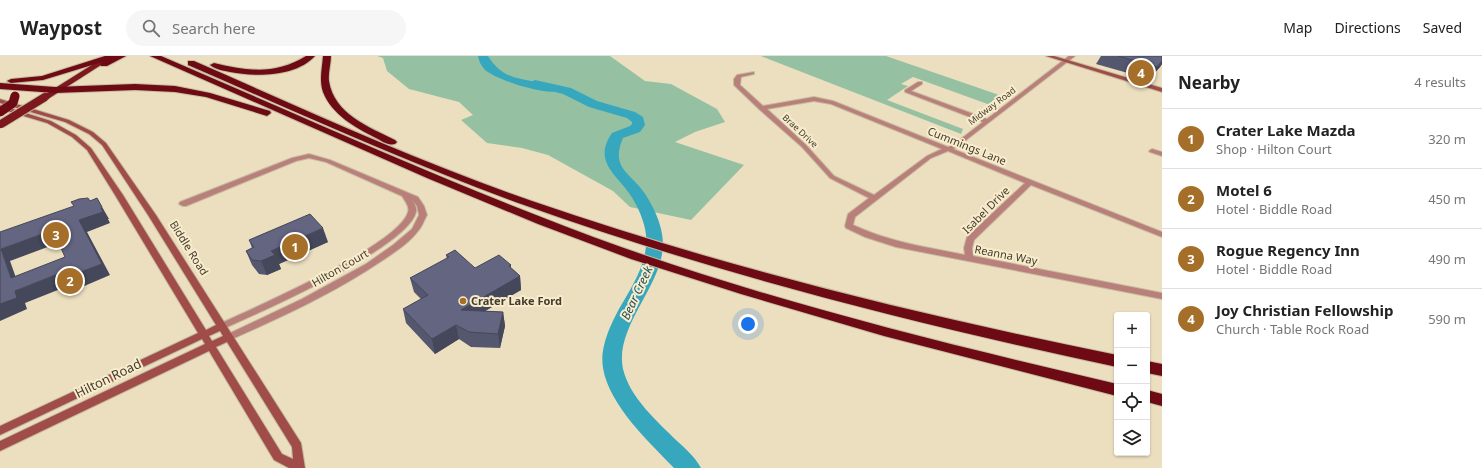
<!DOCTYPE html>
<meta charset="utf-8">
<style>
:root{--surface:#fff;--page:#f6f6f6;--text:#222;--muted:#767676;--line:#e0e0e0;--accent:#a56f29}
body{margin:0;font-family:"Noto Sans",sans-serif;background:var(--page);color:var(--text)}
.controls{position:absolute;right:12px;bottom:12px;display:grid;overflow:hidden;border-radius:4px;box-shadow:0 1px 3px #0004}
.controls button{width:36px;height:36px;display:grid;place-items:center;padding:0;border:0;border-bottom:1px solid var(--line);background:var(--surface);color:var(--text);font:20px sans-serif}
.you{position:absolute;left:748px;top:268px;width:14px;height:14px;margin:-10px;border:3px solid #fff;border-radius:50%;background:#1a73e8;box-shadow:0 0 0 6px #1a73e833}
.badge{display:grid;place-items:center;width:26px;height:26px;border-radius:50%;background:var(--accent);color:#fff;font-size:13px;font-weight:700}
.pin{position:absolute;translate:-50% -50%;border:2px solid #fff;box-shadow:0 1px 4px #0006}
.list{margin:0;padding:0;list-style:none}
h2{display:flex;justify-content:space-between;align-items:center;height:52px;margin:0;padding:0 16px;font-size:17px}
h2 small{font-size:13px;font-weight:400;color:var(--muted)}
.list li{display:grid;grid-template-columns:26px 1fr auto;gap:12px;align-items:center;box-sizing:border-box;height:60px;padding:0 16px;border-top:1px solid var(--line)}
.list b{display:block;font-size:15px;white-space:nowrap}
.list p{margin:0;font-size:13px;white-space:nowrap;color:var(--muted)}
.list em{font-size:13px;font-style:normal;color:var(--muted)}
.icon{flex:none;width:22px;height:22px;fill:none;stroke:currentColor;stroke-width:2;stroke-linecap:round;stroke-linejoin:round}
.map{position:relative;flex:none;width:1162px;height:412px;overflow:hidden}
header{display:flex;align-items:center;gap:24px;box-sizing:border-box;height:56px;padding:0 20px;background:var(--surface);border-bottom:1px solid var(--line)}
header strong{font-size:19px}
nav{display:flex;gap:22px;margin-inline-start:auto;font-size:14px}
.search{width:280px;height:36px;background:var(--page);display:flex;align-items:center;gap:10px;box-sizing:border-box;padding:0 14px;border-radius:22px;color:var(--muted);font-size:15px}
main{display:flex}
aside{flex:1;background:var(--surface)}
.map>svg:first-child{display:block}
.green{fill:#95c1a2}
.water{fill:#37a7bd}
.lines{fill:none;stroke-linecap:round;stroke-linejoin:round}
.river{fill:#37a7bd;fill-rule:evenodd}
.minor-casing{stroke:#c6bb9f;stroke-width:2}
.secondary-casing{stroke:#c6bb9f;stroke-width:2}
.trunk-casing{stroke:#c6bb9f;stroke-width:2}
.motorway-casing{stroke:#c6bb9f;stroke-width:2}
.minor{fill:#b97f7a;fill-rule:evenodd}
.secondary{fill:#a04d4a;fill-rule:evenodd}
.trunk{fill:#7c181e;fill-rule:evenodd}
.motorway{fill:#6d0a14;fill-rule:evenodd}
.trunk-bridge-casing{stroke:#c6bb9f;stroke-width:10;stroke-linecap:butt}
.motorway-bridge-casing{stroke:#c6bb9f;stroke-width:10;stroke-linecap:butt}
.trunk-bridge{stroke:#7c181e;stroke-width:8}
.motorway-bridge{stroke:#6d0a14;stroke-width:9}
.wall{fill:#55576f}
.shaded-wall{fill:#45475a}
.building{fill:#636581;stroke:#45475a;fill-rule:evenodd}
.poi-dot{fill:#a56f29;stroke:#f9eccc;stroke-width:1.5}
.labels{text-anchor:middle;stroke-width:4;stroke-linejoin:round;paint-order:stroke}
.far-street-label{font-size:9px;fill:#413c2f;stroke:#f9eccc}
.street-label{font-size:11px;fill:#413c2f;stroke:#f9eccc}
.poi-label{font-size:11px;font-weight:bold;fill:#413c2f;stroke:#f9eccc;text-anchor:start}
.water-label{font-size:12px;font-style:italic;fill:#23515b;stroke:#f9eccc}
.near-street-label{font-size:13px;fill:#413c2f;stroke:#f9eccc}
</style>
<header>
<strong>Waypost</strong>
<div class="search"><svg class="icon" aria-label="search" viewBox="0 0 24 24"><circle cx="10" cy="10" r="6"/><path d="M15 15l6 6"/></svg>Search here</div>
<nav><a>Map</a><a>Directions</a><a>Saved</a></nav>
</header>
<main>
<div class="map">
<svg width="1162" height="412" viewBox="0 0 1162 412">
<rect width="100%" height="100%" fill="#ecdfbf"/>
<path class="green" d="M 377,0 L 610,0 L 645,25 L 671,28 L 717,53 L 725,66 L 695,76 L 675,86 L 744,109 L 691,164 L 630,151 L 613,135 L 548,99 L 522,92 L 487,87 L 461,64 L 473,59 L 459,46 L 409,33 L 387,15 L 383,2 Z
M 761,0 L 886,0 L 1005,41 L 993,50 L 913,21 L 901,28 L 908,30 L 887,44 L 963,73 L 961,78 Z"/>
<path class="water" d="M 478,0 L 488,0 C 506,29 529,21 557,31 L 556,35 C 543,39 495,23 485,14 C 481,10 479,5 478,0 Z"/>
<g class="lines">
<path class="river" d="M 535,24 L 571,32 L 597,45 L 635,56 L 643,61 L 645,69 L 640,76 L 623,82 C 619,91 617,101 621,109 C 625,117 633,123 639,130 C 651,144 663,168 663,188 C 663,229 614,271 623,313 C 630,342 657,365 677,385 C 686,393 695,401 701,412 L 674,412 C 649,386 609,349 603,312 C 599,289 614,261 626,241 C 637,222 648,202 646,179 C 645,166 637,148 629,137 C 615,117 593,105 612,77 L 630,70 L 632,68 L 632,66 L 627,62 L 589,51 L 563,38 L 531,30 L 529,28 L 531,26 Z"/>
<defs>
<path id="minor" d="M 1069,0 L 1075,0 L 957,91 L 953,93 L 1162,176 L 1162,181 L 1031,129 L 974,184 L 972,192 L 973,200 L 1162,237 L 1162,243 L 896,191 L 865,181 L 846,172 L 845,170 L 848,158 L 869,142 L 830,122 L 802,91 L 759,53 L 734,29 L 734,23 L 737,19 L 754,16 L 754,18 L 741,21 L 740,29 L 763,50 L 814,41 L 833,45 L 948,91 L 953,89 L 983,66 L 905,36 L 905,34 L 918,26 L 922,26 L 922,28 L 911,35 L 987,63 ZM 814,45 L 831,48 L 942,93 L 927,100 L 874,139 L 834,120 L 806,89 L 767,53 ZM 948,95 L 1025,127 L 967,181 L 964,192 L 965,199 C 926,191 889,186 853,169 L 855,161 L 931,102 Z
M 1152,93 L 1162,96 L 1162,100 L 1150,96 L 1149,95 Z
M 309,98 L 330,104 L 418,141 L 424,150 L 427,159 C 424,164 422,171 418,175 C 409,187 395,196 383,204 C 336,236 284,260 232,283 L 229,284 L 226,283 L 224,281 L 226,279 L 302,243 L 366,208 L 393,189 L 412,173 L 419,159 L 417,150 L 412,144 C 414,147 417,151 416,156 C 408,191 261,256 225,272 L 219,272 L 218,270 L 219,268 C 254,252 399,189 408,156 C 410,150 404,144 402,140 L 326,106 L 309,102 L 296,105 L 186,150 L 183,150 L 179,148 L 180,146 L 292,102 Z"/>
<path id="secondary" d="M 1046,0 L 1054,0 L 1162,32 L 1162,36 Z
M 0,43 L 69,64 L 93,76 L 106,87 L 156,159 L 301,387 L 305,412 L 289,412 L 274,404 L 209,295 L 0,395 L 0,385 L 205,288 L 202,283 L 0,379 L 0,370 L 198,277 L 115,139 L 87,94 L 72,81 L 47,67 L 0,53 L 0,49 L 51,65 L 76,79 L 91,92 L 123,139 L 206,274 L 216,269 L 148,159 L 102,89 L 89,78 L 65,66 L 0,47 ZM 220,275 L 223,280 L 212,285 L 209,280 ZM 227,286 L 292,391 L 293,403 L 282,398 L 216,291 Z"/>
<path id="trunk" d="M 106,0 L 115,0 L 48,43 L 42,43 L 41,41 Z"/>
<path id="motorway" d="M 105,0 L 126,0 L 107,10 L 101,10 L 100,8 L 102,6 L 43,24 L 11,27 L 7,25 L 11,23 L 42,20 Z
M 150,0 L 161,0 C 313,65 465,135 621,191 C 783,248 950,289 1117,328 L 1117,340 L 884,280 L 741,238 L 631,203 L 538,168 L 427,122 Z
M 306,0 L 315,0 C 296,21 255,21 230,16 C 224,15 215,13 210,9 L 214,7 C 246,15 276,19 306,0 Z
M 323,0 L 331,0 C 331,8 328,17 329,25 C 334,58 369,71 395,84 L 397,86 L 395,88 C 388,90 382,85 376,82 C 356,72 332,59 323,36 C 319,24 322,13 323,0 Z
M 188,5 L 194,5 C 306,54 417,105 532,145 C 723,211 919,259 1117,299 L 1117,311 C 916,268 718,218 524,149 C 410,108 299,57 188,9 Z
M 0,27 L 55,31 L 135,28 L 175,30 L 210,37 L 270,55 L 271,57 L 267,60 L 206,41 L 175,36 L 135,34 L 55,37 L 0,33 Z
M 1147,305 L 1162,308 L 1162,320 L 1147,317 Z
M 1147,334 L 1162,338 L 1162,350 L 1147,346 Z"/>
</defs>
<use href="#minor" class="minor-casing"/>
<use href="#secondary" class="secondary-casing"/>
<use href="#trunk" class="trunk-casing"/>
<use href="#motorway" class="motorway-casing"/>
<use href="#minor" class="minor"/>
<use href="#secondary" class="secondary"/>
<use href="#trunk" class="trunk"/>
<use href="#motorway" class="motorway"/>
<defs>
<path id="trunk-bridge" d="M 1,68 L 45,41"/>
<path id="motorway-bridge" d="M 0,56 L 13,47 L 15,40"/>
</defs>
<use href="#trunk-bridge" class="trunk-bridge-casing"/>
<use href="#motorway-bridge" class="motorway-bridge-casing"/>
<use href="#trunk-bridge" class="trunk-bridge"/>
<use href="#motorway-bridge" class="motorway-bridge"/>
</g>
<path class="wall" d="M 1101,0 L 1162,0 L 1162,8 L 1160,11 L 1149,23 L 1096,8 Z
M 249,184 L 328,186 L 279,208 L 281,213 L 267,219 L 259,218 L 252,209 L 246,195 L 252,192 Z
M 446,199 L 475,212 L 511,209 L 511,212 L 520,220 L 521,234 L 485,255 L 503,256 L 505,270 L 500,292 L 471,291 L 459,283 L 435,298 L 406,267 L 403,253 L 421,243 L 414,236 L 410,222 L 447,203 Z"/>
<path class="shaded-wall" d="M 1162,5 L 1162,8 L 1160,11 L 1149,23 L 1157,11 Z
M 97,142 L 109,163 L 108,163 L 110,167 L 87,176 L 110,219 L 82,231 L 78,226 L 25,247 L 27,253 L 0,265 L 0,248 L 11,222 L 1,193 L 53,174 L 61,186 L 10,205 L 20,233 L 70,213 L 79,164 L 101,152 Z
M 323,172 L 328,186 L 279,208 L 281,213 L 267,219 L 261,205 L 271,195 Z
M 520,220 L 521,234 L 463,268 L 461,254 Z
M 503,256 L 505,270 L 500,292 L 498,278 Z
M 456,269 L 459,283 L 435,298 L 432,283 Z"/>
<path class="building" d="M 1118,0 L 1162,0 L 1162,5 L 1157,11 Z
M 88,142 L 90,145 L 97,142 L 102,151 L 101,152 L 103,156 L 79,164 L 102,208 L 73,219 L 70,213 L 15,235 L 17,242 L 0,248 L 0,176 L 74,150 L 71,146 L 79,143 ZM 53,174 L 65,201 L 11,222 L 1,193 Z
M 310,158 L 323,172 L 271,195 L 275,199 L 261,205 L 252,204 L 246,195 L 254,191 L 249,184 Z
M 455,194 L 475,212 L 499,199 L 511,209 L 509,210 L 520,220 L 461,254 L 503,256 L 498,278 L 469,276 L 456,269 L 432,283 L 403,253 L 428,239 L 410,222 L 449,201 L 446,199 Z"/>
<circle class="poi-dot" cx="463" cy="245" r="4"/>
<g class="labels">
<g class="far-street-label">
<text transform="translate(992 50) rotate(-37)" y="3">Midway Road</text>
<text transform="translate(800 75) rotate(43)" y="3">Brae Drive</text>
</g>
<g class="street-label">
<text transform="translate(967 90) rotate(22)" y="4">Cummings Lane</text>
<text transform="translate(986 154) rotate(-45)" y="4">Isabel Drive</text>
<text transform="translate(189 192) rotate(58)" y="4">Biddle Road</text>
<text transform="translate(1006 199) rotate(11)" y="4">Reanna Way</text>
<text transform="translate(340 212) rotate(-30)" y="4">Hilton Court</text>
</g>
<g class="poi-label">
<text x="471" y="249">Crater Lake Ford</text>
</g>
<g class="water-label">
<text transform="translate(637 237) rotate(-65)" y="4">Bear Creek</text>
</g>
<g class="near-street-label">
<text transform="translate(108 322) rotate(-26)" y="5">Hilton Road</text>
</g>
</g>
</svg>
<div class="controls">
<button>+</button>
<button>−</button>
<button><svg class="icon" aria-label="locate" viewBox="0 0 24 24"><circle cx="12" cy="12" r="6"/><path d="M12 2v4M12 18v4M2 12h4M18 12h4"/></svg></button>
<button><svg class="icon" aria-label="layers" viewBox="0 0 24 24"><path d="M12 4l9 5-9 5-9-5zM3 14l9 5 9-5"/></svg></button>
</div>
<div class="you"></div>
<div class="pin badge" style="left:295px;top:191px">1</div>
<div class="pin badge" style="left:70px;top:225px">2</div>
<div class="pin badge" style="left:56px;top:179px">3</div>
<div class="pin badge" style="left:1141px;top:17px">4</div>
</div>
<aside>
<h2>Nearby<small>4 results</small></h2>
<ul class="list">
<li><span class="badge">1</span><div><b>Crater Lake Mazda</b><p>Shop · Hilton Court</p></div><em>320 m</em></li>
<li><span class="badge">2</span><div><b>Motel 6</b><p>Hotel · Biddle Road</p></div><em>450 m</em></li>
<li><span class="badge">3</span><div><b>Rogue Regency Inn</b><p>Hotel · Biddle Road</p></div><em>490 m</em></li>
<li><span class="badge">4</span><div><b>Joy Christian Fellowship</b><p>Church · Table Rock Road</p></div><em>590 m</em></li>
</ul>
</aside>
</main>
